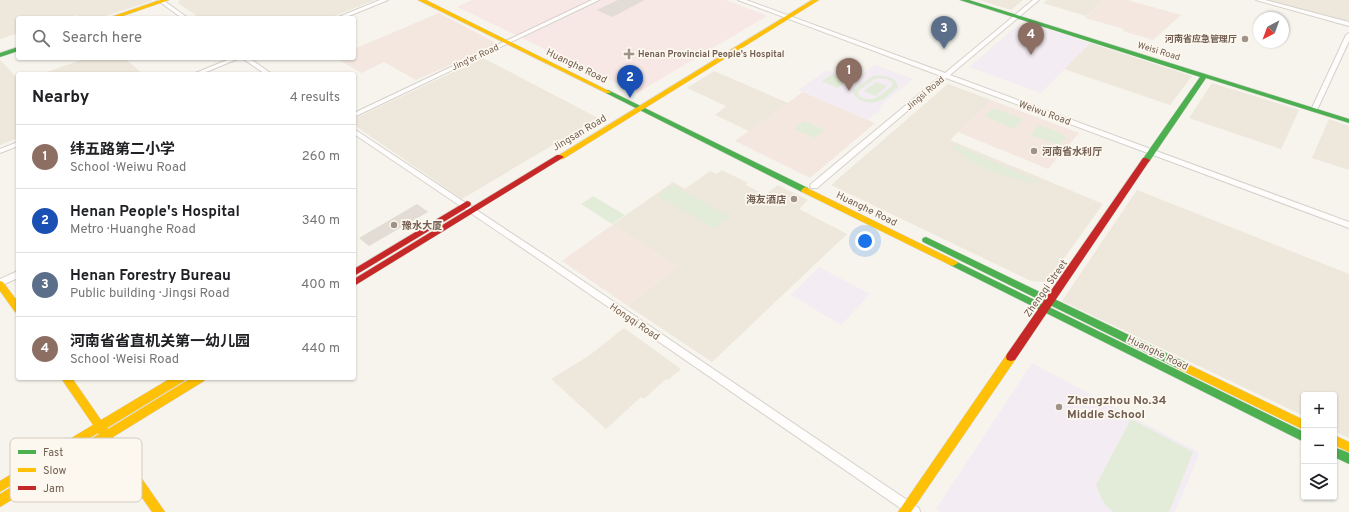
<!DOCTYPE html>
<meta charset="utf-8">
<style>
:root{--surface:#fff;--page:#f6f6f6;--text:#202124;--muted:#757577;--line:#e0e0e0;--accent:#2563eb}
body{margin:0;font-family:Overpass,"Noto Sans SC",sans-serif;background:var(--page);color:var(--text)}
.controls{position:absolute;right:12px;bottom:12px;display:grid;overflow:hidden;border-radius:4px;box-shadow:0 1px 3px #0004}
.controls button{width:36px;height:36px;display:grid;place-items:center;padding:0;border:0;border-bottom:1px solid var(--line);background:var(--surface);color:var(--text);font:20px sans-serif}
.compass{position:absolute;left:1253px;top:12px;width:36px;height:36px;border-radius:50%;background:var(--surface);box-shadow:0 1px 3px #0004;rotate:221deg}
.you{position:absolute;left:865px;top:241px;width:14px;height:14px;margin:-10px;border:3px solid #fff;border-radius:50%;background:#1a73e8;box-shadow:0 0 0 6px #1a73e833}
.badge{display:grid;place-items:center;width:26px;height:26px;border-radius:50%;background:var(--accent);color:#fff;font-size:13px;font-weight:700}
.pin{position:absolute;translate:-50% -33px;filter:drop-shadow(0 1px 2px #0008)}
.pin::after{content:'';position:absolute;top:21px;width:14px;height:12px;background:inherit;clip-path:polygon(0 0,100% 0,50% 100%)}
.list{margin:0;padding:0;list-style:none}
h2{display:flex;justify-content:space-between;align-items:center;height:52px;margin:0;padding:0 16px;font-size:17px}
h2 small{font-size:13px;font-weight:400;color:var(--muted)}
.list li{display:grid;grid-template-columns:26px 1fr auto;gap:12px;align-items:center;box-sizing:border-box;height:64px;padding:0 16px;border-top:1px solid var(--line)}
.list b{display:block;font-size:15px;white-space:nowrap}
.list p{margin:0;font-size:13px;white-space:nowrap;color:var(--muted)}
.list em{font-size:13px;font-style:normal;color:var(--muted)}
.icon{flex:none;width:22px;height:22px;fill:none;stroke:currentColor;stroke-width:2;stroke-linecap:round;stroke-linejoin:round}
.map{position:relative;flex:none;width:1349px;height:512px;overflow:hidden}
.search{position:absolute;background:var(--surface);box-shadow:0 1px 3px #0004;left:16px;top:16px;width:340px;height:44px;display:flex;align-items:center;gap:10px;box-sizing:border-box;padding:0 14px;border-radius:4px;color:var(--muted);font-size:15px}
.panel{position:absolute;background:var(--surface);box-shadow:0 1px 3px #0004;left:16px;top:72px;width:340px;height:308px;border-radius:4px}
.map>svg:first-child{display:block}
.residential{fill:#eee7db}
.commercial{fill:#f3e7df}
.education{fill:#f3ecf2}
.medical{fill:#f7e8e5}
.green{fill:#e3ecd9;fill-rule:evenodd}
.building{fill:#e2dcd5}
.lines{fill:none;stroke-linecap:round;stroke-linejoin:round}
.street-casing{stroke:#d5d1cb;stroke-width:2}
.fast-casing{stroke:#d6d1cb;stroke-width:1}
.slow-casing{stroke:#d6d1cb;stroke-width:1}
.jam-casing{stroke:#d6d1cb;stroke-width:1}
.street{fill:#fefdfc;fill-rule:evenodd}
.fast{fill:#4caf50;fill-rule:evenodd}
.slow{fill:#ffc107;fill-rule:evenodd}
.jam{fill:#c62828;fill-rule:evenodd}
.poi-dot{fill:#a09287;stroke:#fdf8ef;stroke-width:1.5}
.labels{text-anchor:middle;stroke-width:3.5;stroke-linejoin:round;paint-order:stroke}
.far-poi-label{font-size:9px;font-weight:bold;fill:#725e50;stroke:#fdf8ef;text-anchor:end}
.far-street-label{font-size:9px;fill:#725e50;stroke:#fdf8ef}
.street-label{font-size:10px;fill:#725e50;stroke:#fdf8ef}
.poi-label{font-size:10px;font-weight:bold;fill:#725e50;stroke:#fdf8ef;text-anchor:start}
.near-poi-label{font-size:12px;font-weight:bold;fill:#725e50;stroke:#fdf8ef;text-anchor:start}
.key{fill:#fdf8ef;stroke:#d3cabf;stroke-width:1}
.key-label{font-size:11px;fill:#725e50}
</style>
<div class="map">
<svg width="1349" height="512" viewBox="0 0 1349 512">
<rect width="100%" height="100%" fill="#f6f4ed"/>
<path class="residential" d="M 0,0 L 151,0 L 152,1 L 99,18 L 79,18 L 76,15 L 66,18 L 18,18 L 18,33 L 0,39 Z
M 180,0 L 375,0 L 329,18 L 200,18 L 178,3 Z
M 979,0 L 1023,0 L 1011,10 Z
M 1047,0 L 1103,0 L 1086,16 L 1043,3 Z
M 1270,0 L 1349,0 L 1349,22 L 1269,1 Z
M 1090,43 L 1192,76 L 1170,105 L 1064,69 Z
M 87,58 L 124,58 L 143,74 L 41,74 Z
M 483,58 L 598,118 L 462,199 L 354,125 L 354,119 Z
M 0,60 L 18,79 L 18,138 L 0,145 Z
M 714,71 L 788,103 L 749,131 L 715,115 L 726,106 L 687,88 Z
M 1212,83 L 1299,110 L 1281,149 L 1189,118 Z
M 948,84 L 991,100 L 950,140 L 1103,204 L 1047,282 L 1031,281 L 831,185 Z
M 1329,119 L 1349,126 L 1349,170 L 1312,158 Z
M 722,170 L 748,183 L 746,185 L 765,195 L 778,185 L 808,200 L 799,209 L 847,234 L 712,362 L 628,306 L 678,266 L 612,225 L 673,182 L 685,189 L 710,171 L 717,174 Z
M 1137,190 L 1349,274 L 1349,438 L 1334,431 L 1334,395 L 1304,395 L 1304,416 L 1062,301 Z
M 624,328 L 681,369 L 668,380 L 666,379 L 644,399 L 641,397 L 606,429 L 551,379 L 590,355 Z"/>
<path class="commercial" d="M 1103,0 L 1127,0 L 1181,15 L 1153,40 L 1123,31 L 1124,29 L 1085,18 Z
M 439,13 L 494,42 L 493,46 L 416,80 L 384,62 L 361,73 L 336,58 L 354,58 L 354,49 Z
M 803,92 L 875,123 L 810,178 L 735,141 Z
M 991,100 L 1079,133 L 1048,169 L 958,132 Z
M 612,225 L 678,266 L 628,306 L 562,261 Z"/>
<path class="education" d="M 1032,24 L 1090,43 L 1041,93 L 969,67 L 1018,25 Z
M 875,65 L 913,79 L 880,106 L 883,107 L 868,120 L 798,90 L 827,70 L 854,80 Z
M 819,267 L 870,294 L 841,325 L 791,295 Z
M 1032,363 L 1196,451 L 1199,455 L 1175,512 L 940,512 L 936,509 Z"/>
<path class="medical" d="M 472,0 L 726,0 L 767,16 L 637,93 L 457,7 Z"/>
<path class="green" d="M 832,74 L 847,81 L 838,88 L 822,81 Z
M 873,76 C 882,75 897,76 898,87 C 892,91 886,99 879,101 C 871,105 853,101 853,90 ZM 880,78 L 888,79 L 893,83 L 892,86 C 882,94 871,106 858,95 L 858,91 L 874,79 Z
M 876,82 L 887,86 L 875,96 L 864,91 Z
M 993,108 L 1023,119 L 1014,129 L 987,117 L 986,114 Z
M 804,121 L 825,130 L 815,138 L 793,129 Z
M 1039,125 L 1062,134 L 1066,138 L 1059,145 L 1030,135 Z
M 952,145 L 957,146 L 1040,182 C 1020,185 963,162 952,145 Z
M 673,185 L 730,217 L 714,228 L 658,196 Z
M 593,196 L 625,215 L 612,224 L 581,204 Z
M 1131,419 L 1193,452 L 1169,512 L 1114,512 C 1103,506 1101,496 1096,485 Z"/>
<path class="building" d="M 618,0 L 645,0 L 612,17 L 597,10 Z
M 417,204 L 428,212 L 369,246 L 359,238 Z"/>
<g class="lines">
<defs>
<path id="street" d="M 157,0 L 163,0 L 188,18 L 182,18 Z
M 380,0 L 388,0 L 344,18 L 336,18 Z
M 592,0 L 599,0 L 354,117 L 354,113 Z
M 738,0 L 746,0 L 945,73 L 1033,0 L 1039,0 L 950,75 L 1349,222 L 1349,228 L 946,78 L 817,188 L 811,188 L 810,186 L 811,184 L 941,76 Z
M 1256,0 L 1265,0 L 1349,22 L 1349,26 Z
M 1349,33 L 1349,41 L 1317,110 L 1316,111 L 1312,111 L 1311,110 L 1346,35 Z
M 232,58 L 240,58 L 201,74 L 193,74 Z
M 242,58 L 249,58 L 272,74 L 265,74 Z
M 354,129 L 549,258 L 919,508 L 920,512 L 906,512 L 543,262 L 354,134 Z
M 18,142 L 18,146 L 0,153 L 0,149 Z
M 18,271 L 18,278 L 0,286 L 0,279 Z"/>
<path id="fast" d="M 960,0 L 969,0 L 1349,119 L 1349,123 L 1206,78 L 1149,162 L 1143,162 L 1142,160 L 1200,77 Z
M 18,47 L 18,51 L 0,57 L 0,53 Z
M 608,90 L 808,188 L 809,190 L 808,192 L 802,192 L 606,93 L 606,91 Z
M 926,237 L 1185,362 L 1186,365 L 1185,368 L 1181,369 L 1177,368 L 923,242 L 922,240 L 923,238 Z
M 953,260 L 1304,432 L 1304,442 L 950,265 L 948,263 Z
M 1334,447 L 1349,453 L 1349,464 L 1334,457 Z"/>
<path id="slow" d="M 160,0 L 169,0 L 117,18 L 108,18 Z
M 418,0 L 426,0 L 611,92 L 610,93 L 606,93 Z
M 812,0 L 819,0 L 563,159 L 560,159 L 556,157 Z
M 805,187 L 956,261 L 958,263 L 953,266 L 950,265 L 802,192 L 801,190 Z
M 0,281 L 3,282 L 18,302 L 18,313 L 15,312 L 0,291 Z
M 1011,353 L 1015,354 L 1016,357 L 1015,360 L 911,512 L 898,512 L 1007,354 Z
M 1181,361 L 1304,420 L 1304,430 L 1177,368 L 1176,365 L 1177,362 Z
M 61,378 L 72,378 L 101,420 L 171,378 L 185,378 L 184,381 L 107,428 L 108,429 L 191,378 L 205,378 L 204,381 L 113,437 L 165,512 L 152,512 L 104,443 L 0,507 L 0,494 L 99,434 L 98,433 L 0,492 L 0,481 L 93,425 Z
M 1334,435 L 1349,442 L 1349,452 L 1334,445 Z"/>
<path id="jam" d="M 557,155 L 560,155 L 564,157 L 354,286 L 354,279 Z
M 1143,158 L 1146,158 L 1150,160 L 1015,360 L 1011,361 L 1007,360 L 1006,357 L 1007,354 Z
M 467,201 L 470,202 L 471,204 L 470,206 L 354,276 L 354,269 Z"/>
</defs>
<use href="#street" class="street-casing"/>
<use href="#fast" class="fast-casing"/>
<use href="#slow" class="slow-casing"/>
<use href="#jam" class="jam-casing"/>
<use href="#street" class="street"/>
<use href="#fast" class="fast"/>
<use href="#slow" class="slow"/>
<use href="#jam" class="jam"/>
</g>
<g class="poi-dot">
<circle cx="1245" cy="39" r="4"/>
<path d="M627 48h4v4h4v4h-4v4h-4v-4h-4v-4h4z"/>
<circle cx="1034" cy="151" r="4"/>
<circle cx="794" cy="199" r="4"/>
<circle cx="394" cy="225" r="4"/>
<circle cx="1059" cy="407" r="4"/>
</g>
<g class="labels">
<g class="far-poi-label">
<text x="1237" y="42">河南省应急管理厅</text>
<text x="638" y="57" text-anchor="start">Henan Provincial People's Hospital</text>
</g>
<g class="far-street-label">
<text transform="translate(1159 51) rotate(17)" y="3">Weisi Road</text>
<text transform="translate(475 57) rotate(-25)" y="3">Jing'er Road</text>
<text transform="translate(925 93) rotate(-40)" y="3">Jingsi Road</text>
</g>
<g class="street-label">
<text transform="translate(577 65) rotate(26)" y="4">Huanghe Road</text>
<text transform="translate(1045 112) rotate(20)" y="4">Weiwu Road</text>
<text transform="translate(579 132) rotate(-31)" y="4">Jingsan Road</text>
<text transform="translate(867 208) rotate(26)" y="4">Huanghe Road</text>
<text transform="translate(1045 288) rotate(-55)" y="4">Zhengqi Street</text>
<text transform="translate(635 321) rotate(34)" y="4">Hongqi Road</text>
<text transform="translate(1158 352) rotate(26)" y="4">Huanghe Road</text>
</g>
<g class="poi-label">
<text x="1042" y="155">河南省水利厅</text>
<text x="786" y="203" text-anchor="end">海友酒店</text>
<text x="402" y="229">豫水大厦</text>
</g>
<g class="near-poi-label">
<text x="1067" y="404">Zhengzhou No.34<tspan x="1067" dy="14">Middle School</tspan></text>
</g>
</g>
<rect x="10" y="438" width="132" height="64" rx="6" class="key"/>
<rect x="18" y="450" width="18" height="4" fill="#4caf50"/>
<rect x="18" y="468" width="18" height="4" fill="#ffc107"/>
<rect x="18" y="486" width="18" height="4" fill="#c62828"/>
<g class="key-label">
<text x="43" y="456">Fast</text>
<text x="43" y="474">Slow</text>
<text x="43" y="492">Jam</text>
</g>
</svg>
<div class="controls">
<button>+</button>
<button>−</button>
<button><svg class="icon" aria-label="layers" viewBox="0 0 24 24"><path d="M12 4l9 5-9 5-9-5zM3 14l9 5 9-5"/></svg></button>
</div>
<svg class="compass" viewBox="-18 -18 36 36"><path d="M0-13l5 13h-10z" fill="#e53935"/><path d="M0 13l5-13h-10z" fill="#757577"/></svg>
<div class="you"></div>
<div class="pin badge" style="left:849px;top:91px;background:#8d6e63">1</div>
<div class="pin badge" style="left:630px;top:98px;background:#1a4fb4">2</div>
<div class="pin badge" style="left:944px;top:49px;background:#5c6f8a">3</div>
<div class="pin badge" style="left:1031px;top:55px;background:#8d6e63">4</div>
<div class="search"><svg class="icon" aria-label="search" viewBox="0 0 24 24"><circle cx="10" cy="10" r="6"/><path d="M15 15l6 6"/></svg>Search here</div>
<section class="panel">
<h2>Nearby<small>4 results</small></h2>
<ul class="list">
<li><span class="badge" style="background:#8d6e63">1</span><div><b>纬五路第二小学</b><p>School · Weiwu Road</p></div><em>260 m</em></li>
<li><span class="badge" style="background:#1a4fb4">2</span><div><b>Henan People's Hospital</b><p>Metro · Huanghe Road</p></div><em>340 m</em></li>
<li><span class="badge" style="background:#5c6f8a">3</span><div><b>Henan Forestry Bureau</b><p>Public building · Jingsi Road</p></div><em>400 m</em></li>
<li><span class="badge" style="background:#8d6e63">4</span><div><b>河南省省直机关第一幼儿园</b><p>School · Weisi Road</p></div><em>440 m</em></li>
</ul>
</section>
</div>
